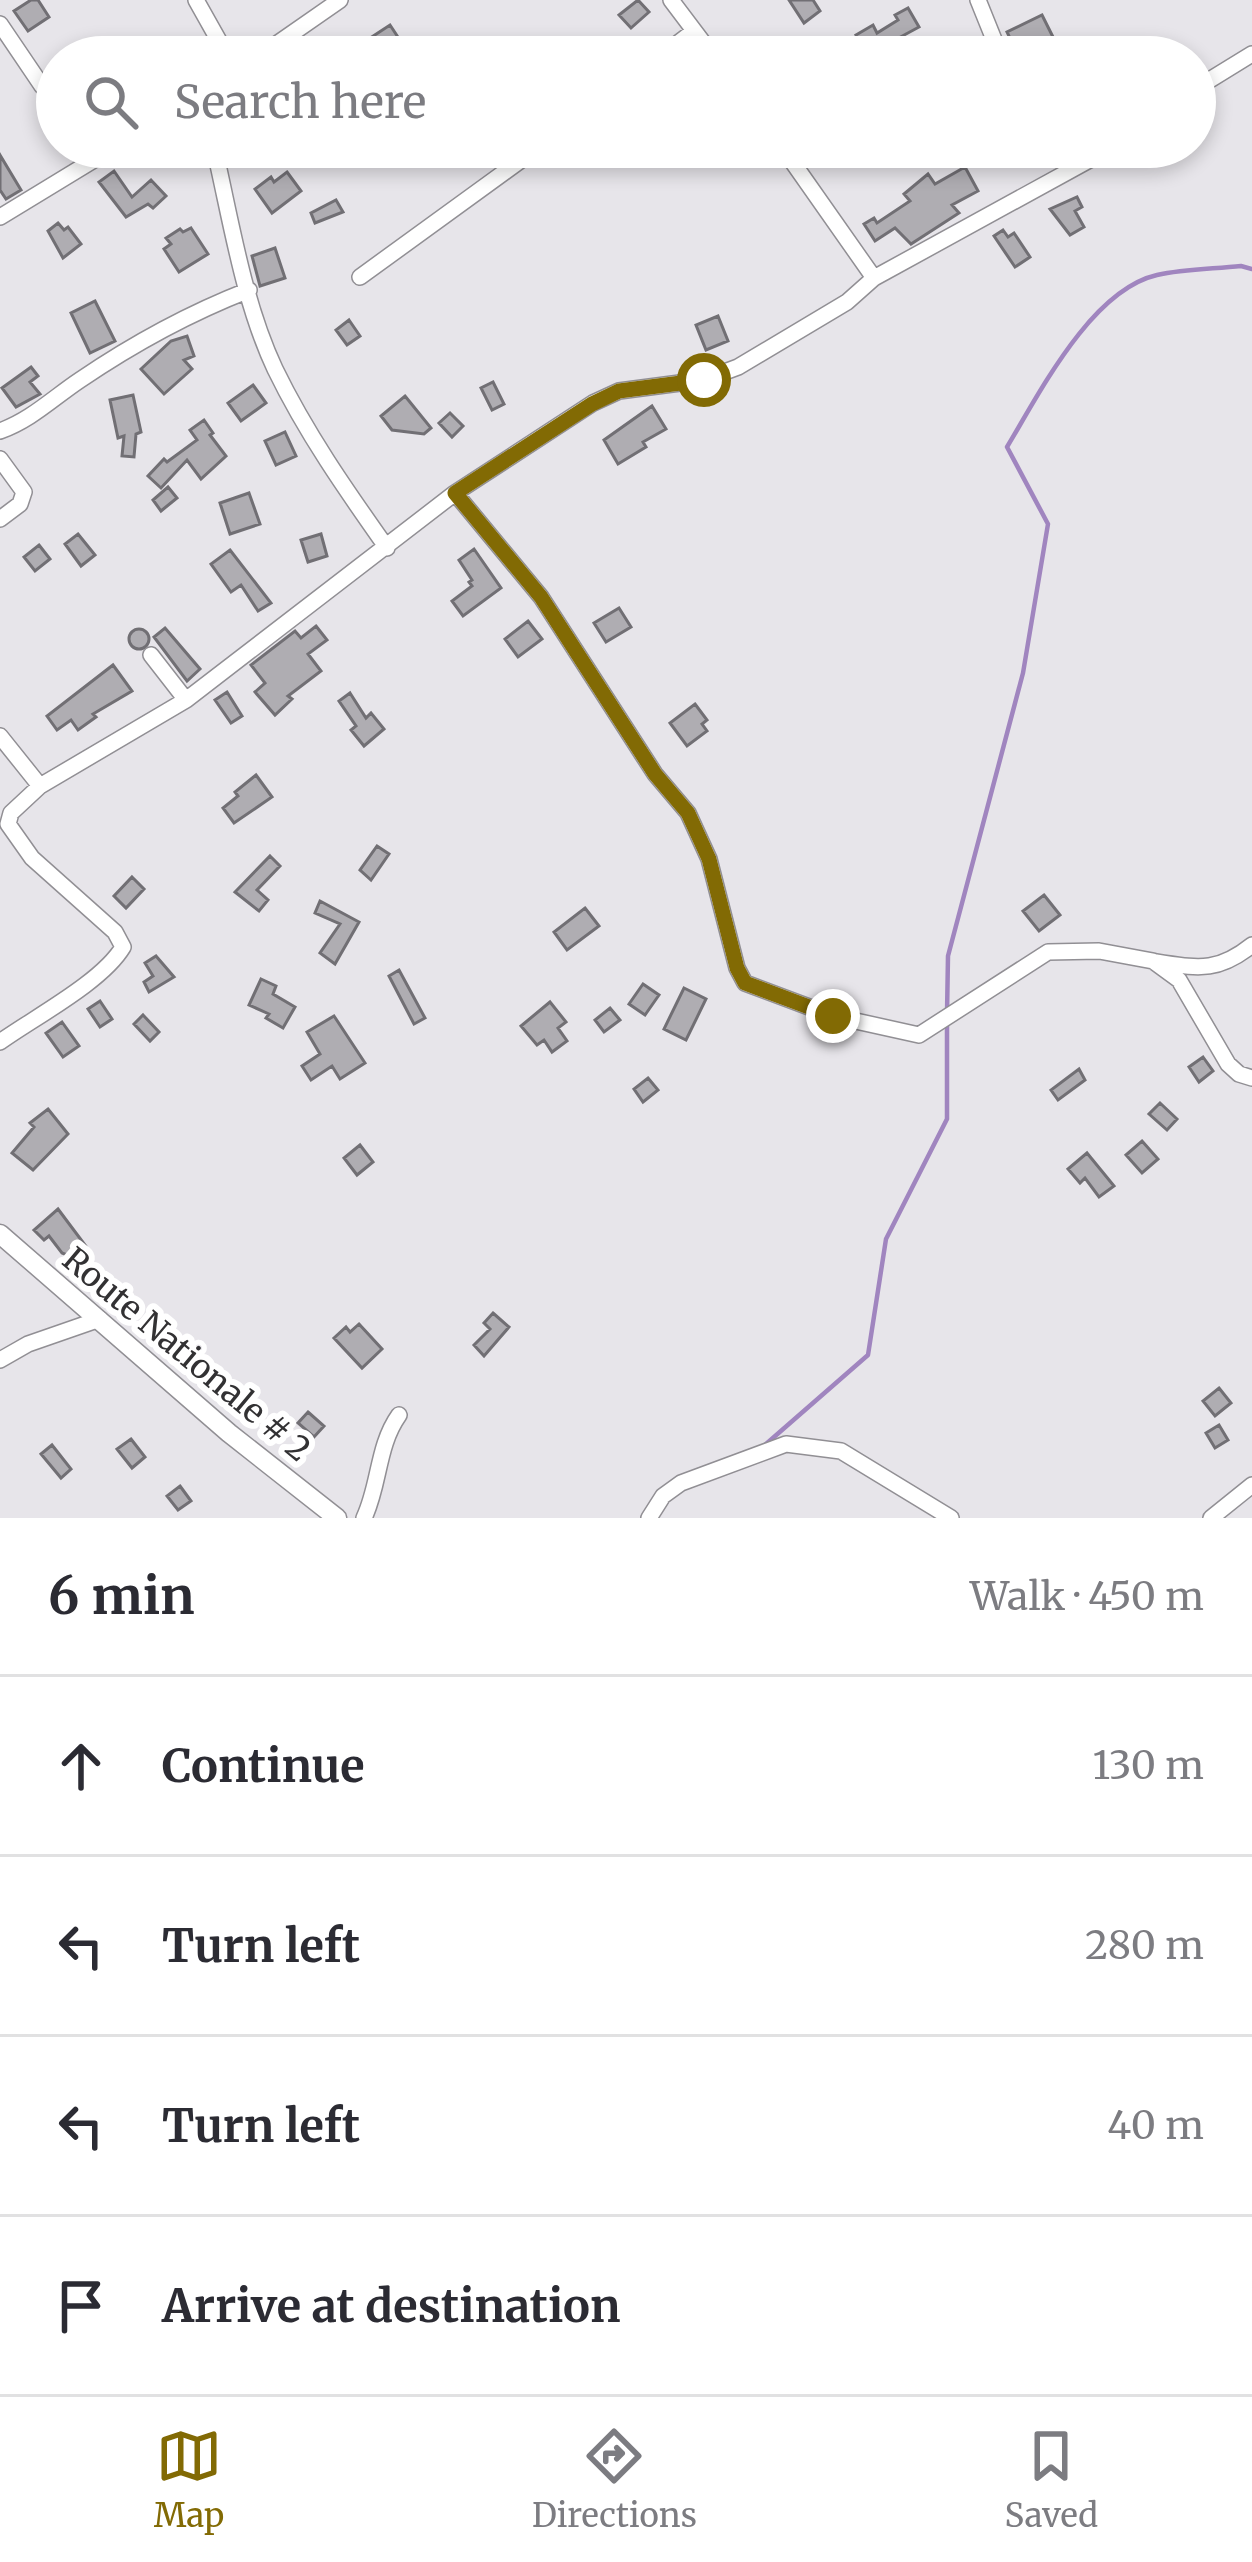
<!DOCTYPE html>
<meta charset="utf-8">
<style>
:root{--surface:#fff;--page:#f7f7f7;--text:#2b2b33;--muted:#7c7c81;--line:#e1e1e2;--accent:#826a04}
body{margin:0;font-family:Merriweather,serif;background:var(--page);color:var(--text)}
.stop{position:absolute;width:36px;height:36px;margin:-27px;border:9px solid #826a04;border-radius:50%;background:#fff}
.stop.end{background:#826a04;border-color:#fff;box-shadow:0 3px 12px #0008}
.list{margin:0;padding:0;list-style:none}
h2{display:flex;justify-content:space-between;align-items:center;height:156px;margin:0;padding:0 48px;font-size:51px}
h2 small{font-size:39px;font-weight:400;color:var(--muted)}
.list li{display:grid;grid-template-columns:78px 1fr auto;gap:36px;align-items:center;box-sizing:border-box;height:180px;padding:0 48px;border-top:3px solid var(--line)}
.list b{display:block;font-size:45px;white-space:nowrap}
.list em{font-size:39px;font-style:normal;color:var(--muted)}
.icon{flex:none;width:66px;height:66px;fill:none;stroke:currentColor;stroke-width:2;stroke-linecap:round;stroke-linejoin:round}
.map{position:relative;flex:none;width:1252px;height:1518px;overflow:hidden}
.search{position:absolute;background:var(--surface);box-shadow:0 6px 18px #0003;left:36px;right:36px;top:36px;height:132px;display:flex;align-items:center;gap:30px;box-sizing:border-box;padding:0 42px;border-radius:66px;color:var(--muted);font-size:45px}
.sheet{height:876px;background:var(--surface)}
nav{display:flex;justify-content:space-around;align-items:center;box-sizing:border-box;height:168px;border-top:3px solid var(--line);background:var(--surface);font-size:33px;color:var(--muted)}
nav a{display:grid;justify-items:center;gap:6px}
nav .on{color:var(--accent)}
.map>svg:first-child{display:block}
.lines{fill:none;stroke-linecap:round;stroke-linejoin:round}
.stream{stroke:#a085bf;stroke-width:4.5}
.building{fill:#afadb2;stroke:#716f74;stroke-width:3}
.minor-casing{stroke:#918f94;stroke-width:18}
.major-casing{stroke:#918f94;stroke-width:21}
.minor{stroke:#fff;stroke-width:15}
.major{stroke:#fff;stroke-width:18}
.route{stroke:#826a04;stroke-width:15}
.labels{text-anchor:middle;stroke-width:12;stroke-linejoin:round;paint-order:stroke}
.street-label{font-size:33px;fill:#323133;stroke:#fff}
</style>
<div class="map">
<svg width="1252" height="1518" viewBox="0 0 1252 1518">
<rect width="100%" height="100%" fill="#e7e5ea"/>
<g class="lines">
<path class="stream" d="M 947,1014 L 948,956 L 1023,673 L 1048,524 L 1007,447 C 1039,394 1091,290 1157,275 C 1184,269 1213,269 1241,266 L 1252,269
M 766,1444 L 868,1355 L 886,1239 L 947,1119 L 947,1025"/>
</g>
<path class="building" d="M 31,0 L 38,0 L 49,17 L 28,31 L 14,11 Z
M 638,0 L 649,12 L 631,28 L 619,15 Z
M 789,0 L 813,0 L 820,11 L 804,23 Z
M 908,8 L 919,27 L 882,47 L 876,57 L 869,57 L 856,35 L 873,25 L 877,33 L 898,20 L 895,15 Z
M 1042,15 L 1056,43 L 1019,57 L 1007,32 Z
M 390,25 L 411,57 L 365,57 L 358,46 Z
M 0,155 L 21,190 L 6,199 L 0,190 Z
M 965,167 L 978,191 L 952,205 L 959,213 L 911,244 L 895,228 L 875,241 L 864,224 L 874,218 L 877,223 L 910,201 L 904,194 L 928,174 L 935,184 Z
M 114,171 L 132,197 L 151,180 L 166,196 L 153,208 L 148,204 L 126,217 L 99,182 Z
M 287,172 L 301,191 L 272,213 L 255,189 L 271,177 L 274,182 Z
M 1077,197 L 1082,207 L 1075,211 L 1084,227 L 1070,235 L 1050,209 Z
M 336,200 L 343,212 L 315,223 L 311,213 Z
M 58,223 L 64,230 L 68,227 L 81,244 L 63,258 L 48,231 Z
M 191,228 L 208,254 L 179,272 L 164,249 L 171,244 L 166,238 L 180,229 L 183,232 Z
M 1003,230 L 1008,237 L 1014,233 L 1030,257 L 1015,267 L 994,236 Z
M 275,248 L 285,278 L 260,286 L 252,256 Z
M 95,301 L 115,341 L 90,353 L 71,313 Z
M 718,316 L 728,341 L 706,350 L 696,325 Z
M 349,320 L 360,336 L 347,345 L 336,330 Z
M 187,336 L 194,356 L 184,360 L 192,369 L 164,394 L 141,369 L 171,341 Z
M 31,367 L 38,376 L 30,382 L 40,394 L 16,407 L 2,388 Z
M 493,382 L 504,404 L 492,410 L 481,388 Z
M 253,385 L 266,403 L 241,421 L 228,403 Z
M 133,395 L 141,432 L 136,434 L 134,457 L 122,456 L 124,436 L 118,438 L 110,400 Z
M 405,396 L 431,428 L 424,434 L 392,430 L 381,416 Z
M 652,406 L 666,429 L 643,442 L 646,447 L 618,464 L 604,440 Z
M 450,413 L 463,426 L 452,437 L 439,423 Z
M 204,420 L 213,433 L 210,435 L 226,456 L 201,479 L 187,460 L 161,488 L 148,476 L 164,459 L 167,462 L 197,440 L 190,430 Z
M 285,432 L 296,456 L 276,465 L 265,441 Z
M 168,487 L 177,498 L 161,511 L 153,500 Z
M 249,493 L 260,524 L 230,534 L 220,503 Z
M 78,534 L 95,555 L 81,566 L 65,544 Z
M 321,534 L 327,556 L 308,562 L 301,540 Z
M 39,545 L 50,559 L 35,571 L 24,557 Z
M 474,549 L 501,588 L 463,616 L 452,601 L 472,586 L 469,582 L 472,580 L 459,560 Z
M 230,550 L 271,603 L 258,611 L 241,585 L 231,592 L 211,564 Z
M 619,608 L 631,627 L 606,642 L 594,623 Z
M 528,621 L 542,639 L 518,657 L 505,639 Z
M 316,626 L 327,640 L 308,654 L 321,671 L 288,696 L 292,699 L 275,715 L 255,692 L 265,683 L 251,665 L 295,631 L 301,638 Z
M 165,628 L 200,669 L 187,681 L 154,637 Z
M129 639a10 10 0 1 1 20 0a10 10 0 1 1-20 0Z
M 113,665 L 132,691 L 93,714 L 96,717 L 78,730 L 71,720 L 57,730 L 47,716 Z
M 227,692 L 242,716 L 231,723 L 215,700 Z
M 350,693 L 366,718 L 371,713 L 384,729 L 364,746 L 351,730 L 356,726 L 339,701 Z
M 695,704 L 707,720 L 702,724 L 707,731 L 687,746 L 670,723 Z
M 256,775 L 272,797 L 234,823 L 223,808 L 238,796 L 235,792 Z
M 377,846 L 389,854 L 371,880 L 360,870 Z
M 270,856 L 280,866 L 257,890 L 268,900 L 259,911 L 235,892 Z
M 132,877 L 144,889 L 126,908 L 114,896 Z
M 1044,895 L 1060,915 L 1039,931 L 1023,911 Z
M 320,901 L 359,922 L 335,964 L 320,953 L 340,924 L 315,913 Z
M 585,908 L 599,926 L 567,950 L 554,932 Z
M 156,956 L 174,977 L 149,992 L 144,982 L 153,976 L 145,963 Z
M 399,970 L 425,1018 L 414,1024 L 389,976 Z
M 261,979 L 276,986 L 273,994 L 295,1007 L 283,1028 L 266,1018 L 269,1014 L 249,1005 Z
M 643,984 L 659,995 L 645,1015 L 629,1004 Z
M 684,988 L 706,999 L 686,1040 L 664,1029 Z
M 100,1001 L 112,1019 L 100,1027 L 88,1009 Z
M 550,1002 L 566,1022 L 558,1028 L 567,1041 L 552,1052 L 544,1040 L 537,1045 L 521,1026 Z
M 610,1008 L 620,1020 L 604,1032 L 595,1020 Z
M 143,1015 L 159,1032 L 150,1041 L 134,1024 Z
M 334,1016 L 365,1063 L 340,1079 L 332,1066 L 311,1080 L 302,1066 L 320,1054 L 307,1032 Z
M 62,1022 L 79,1046 L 63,1057 L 46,1033 Z
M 1203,1057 L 1213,1071 L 1199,1082 L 1189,1067 Z
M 1079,1069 L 1085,1080 L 1058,1100 L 1051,1090 Z
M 648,1078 L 658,1090 L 643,1102 L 634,1089 Z
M 1160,1103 L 1177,1119 L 1167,1130 L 1149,1114 Z
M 48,1109 L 68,1134 L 33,1170 L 12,1153 L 34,1127 L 30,1123 Z
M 1142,1141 L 1158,1159 L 1142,1173 L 1126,1155 Z
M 360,1145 L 373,1162 L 357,1175 L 344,1158 Z
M 1087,1153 L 1114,1186 L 1099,1197 L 1085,1178 L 1080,1183 L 1068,1169 Z
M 58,1209 L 91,1253 L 87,1263 L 62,1253 L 49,1236 L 44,1240 L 34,1230 Z
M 493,1313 L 509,1327 L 484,1356 L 474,1345 L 490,1329 L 484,1323 Z
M 359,1324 L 382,1349 L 362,1368 L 334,1338 L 346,1327 L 350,1332 Z
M 1219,1388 L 1231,1403 L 1215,1416 L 1203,1401 Z
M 308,1412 L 324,1426 L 314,1437 L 298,1423 Z
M 1219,1425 L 1228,1440 L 1215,1448 L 1206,1433 Z
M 131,1439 L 145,1457 L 132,1468 L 117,1449 Z
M 52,1445 L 71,1469 L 61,1478 L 41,1454 Z
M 180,1486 L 191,1501 L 178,1510 L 167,1496 Z"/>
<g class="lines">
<defs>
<path id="minor" d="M 196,0 L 228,57
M 671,0 L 714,57
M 978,0 L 1001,57
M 0,24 L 42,86 L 57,94
M 258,57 L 340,0
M 660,57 L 694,31
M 888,57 L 902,48
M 1195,89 L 1252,54
M 214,147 C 231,220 243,301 275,369 C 306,433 346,490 387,548
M 782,147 L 874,278
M 0,217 L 115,147
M 360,277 L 539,147
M 0,431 C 31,420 53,398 80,380 C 133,344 190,313 249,290
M 0,459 L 24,492 L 20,504 L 0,519
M 455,493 L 541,597 L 655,774 L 688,813 L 709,859 L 737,968 L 745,983 L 833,1016 L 919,1035 L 1048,952 L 1099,951 L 1153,961 L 1179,980 L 1228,1064 L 1239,1074 L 1252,1078
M 151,655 L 186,700
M 0,736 L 40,786
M 1156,962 C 1198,968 1217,973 1252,945
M 0,1042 C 35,1017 102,982 123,947 L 115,932 L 32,858 L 8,824 L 11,813 L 40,786 L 186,700 L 455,493 L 593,403 L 619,391 L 703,380 L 738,367 L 847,302 L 874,278 L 1113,147
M 0,1360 L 28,1344 L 100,1319
M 364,1518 C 380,1484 377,1446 399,1415
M 649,1518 L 663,1496 L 681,1483 L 786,1444 L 841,1451 L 951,1518
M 1211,1518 L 1252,1485"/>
<path id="major" d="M 0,1234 L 229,1433 L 337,1518"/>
</defs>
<use href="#minor" class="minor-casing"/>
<use href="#major" class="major-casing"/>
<use href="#minor" class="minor"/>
<use href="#major" class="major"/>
</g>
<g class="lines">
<path class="route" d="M 704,380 L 619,391 L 592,404 L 455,493 L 541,597 L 655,774 L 688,813 L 709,859 L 737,968 L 745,983 L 833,1016"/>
</g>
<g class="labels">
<g class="street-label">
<text transform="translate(187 1354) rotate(40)" y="12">Route Nationale # 2</text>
</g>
</g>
</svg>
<div class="stop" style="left:704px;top:380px"></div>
<div class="stop end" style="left:833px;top:1016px"></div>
<div class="search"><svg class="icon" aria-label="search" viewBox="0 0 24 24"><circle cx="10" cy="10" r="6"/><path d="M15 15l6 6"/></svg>Search here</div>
</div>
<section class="sheet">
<h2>6 min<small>Walk · 450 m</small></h2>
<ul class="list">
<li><svg class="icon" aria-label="ahead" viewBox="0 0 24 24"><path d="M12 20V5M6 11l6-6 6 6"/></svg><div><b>Continue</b></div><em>130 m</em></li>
<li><svg class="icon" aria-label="left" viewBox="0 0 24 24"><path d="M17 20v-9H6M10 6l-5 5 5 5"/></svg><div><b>Turn left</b></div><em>280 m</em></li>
<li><svg class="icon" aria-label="left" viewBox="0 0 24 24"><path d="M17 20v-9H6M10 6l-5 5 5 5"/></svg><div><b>Turn left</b></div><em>40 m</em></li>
<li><svg class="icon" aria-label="arrive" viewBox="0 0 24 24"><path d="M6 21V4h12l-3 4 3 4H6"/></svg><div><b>Arrive at destination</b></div></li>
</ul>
</section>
<nav>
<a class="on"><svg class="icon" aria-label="map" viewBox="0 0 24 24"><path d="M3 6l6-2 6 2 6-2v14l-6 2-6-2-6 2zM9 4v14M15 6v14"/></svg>Map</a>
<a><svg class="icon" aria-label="directions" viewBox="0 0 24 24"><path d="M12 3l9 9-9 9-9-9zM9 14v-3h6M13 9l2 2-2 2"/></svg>Directions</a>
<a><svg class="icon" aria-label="saved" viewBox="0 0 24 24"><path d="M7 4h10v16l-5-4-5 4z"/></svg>Saved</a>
</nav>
